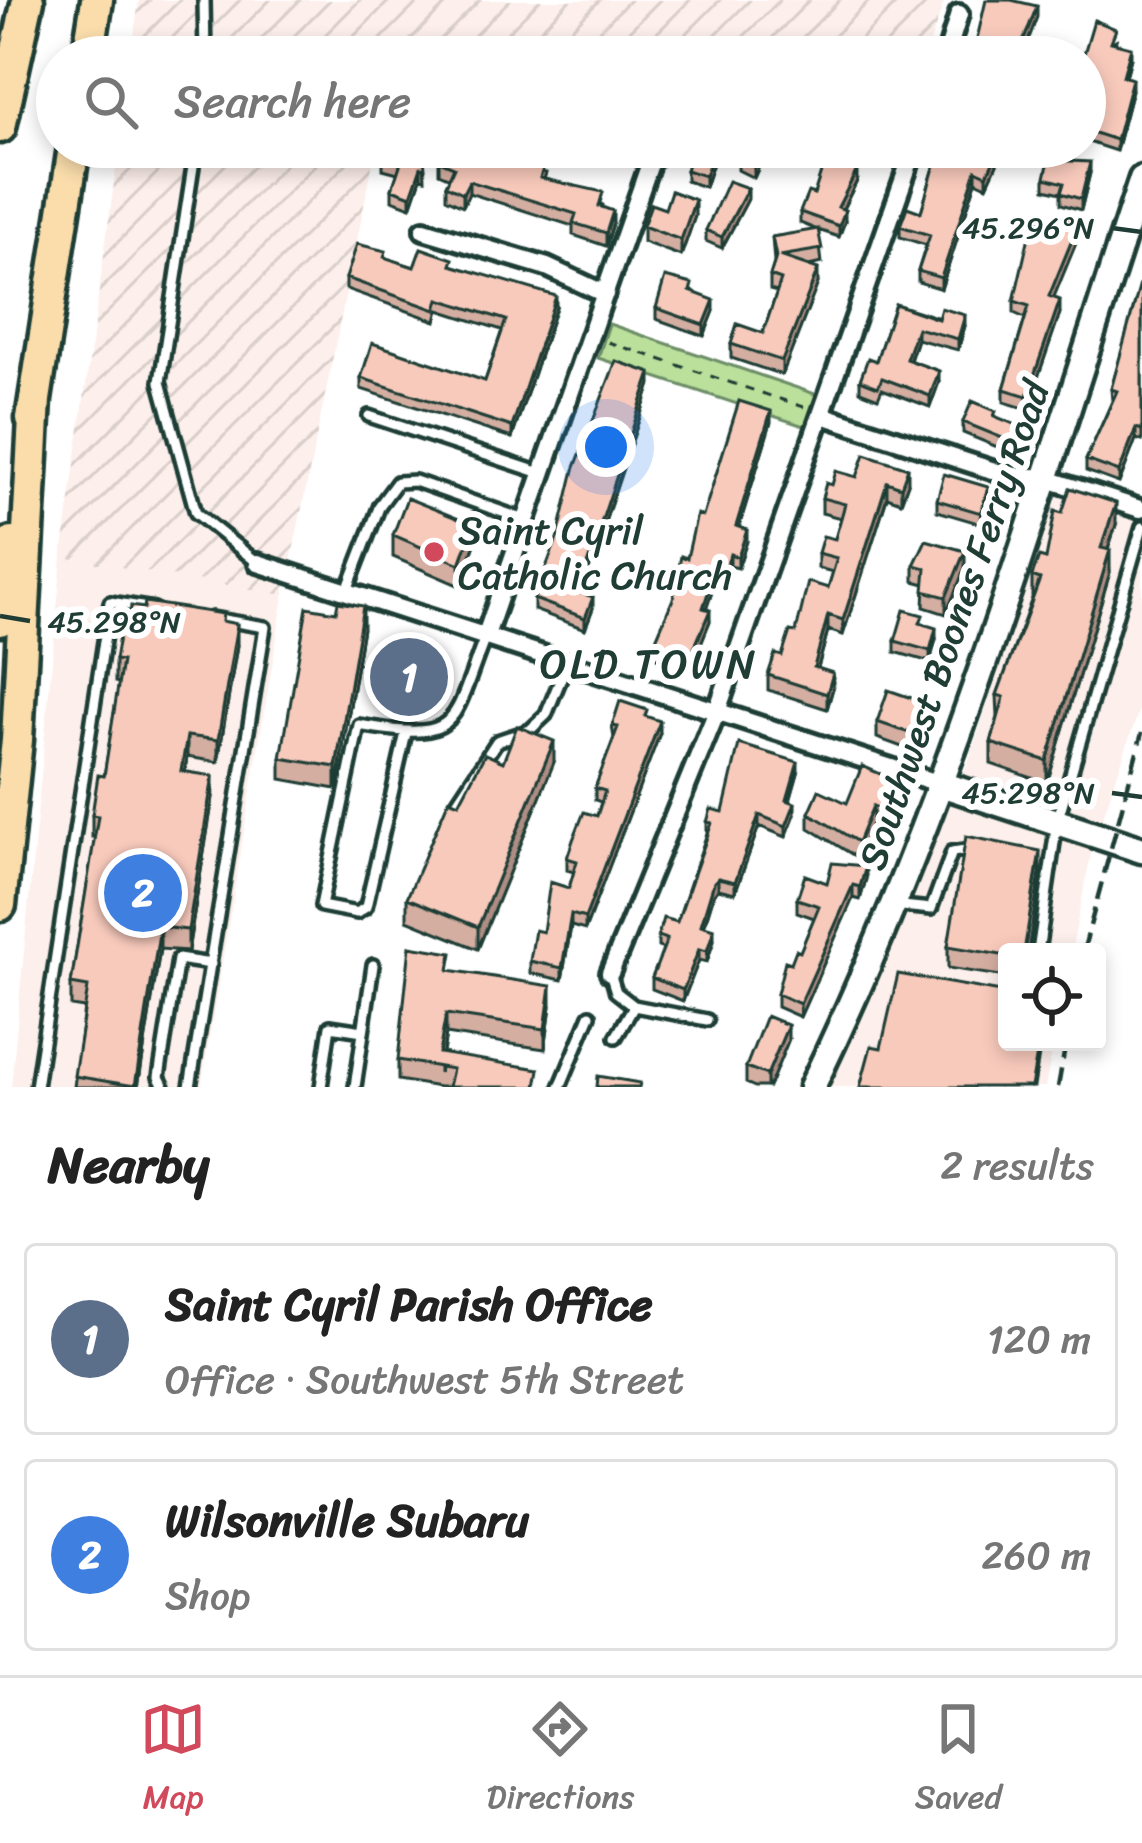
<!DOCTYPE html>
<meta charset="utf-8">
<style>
:root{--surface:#fff;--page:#f2f2f2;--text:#222;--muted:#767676;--line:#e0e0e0;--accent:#d1495b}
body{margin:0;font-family:Sriracha,sans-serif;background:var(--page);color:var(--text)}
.controls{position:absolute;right:36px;bottom:36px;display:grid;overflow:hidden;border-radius:12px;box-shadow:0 6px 18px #0003}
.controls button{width:108px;height:108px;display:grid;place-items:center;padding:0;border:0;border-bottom:3px solid var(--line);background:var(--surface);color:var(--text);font:60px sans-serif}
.you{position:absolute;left:606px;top:447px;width:42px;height:42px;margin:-30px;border:9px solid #fff;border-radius:50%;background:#1a73e8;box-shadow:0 0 0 18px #1a73e833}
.badge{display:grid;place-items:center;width:78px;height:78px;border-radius:50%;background:var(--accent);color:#fff;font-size:39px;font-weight:700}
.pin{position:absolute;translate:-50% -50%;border:6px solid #fff;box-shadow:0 3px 12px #0006}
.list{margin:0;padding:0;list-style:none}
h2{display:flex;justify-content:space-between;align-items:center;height:156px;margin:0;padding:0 48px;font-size:51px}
h2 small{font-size:39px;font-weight:400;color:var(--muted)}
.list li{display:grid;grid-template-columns:78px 1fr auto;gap:36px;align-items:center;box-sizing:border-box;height:192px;margin:0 24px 24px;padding:0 24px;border:3px solid var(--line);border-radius:12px}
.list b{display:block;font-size:45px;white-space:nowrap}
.list p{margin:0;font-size:39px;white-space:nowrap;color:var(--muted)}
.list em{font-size:39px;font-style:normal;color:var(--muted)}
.icon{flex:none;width:66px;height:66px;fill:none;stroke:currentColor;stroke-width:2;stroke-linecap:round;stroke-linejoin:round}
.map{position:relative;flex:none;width:1142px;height:1087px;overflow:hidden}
.search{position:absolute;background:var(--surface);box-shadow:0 6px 18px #0003;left:36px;right:36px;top:36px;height:132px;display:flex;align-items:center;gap:30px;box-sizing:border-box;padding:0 42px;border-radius:66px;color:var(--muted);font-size:45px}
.sheet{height:588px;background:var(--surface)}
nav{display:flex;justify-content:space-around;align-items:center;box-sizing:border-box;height:168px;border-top:3px solid var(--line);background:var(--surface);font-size:33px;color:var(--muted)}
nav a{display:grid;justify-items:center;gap:6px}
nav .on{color:var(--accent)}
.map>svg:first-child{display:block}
.built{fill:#fdefeb}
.industrial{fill:url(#industrial-furrows)}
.park{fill:#bbe09b;stroke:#6d8e68;stroke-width:3}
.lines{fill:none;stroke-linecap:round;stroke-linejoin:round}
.lane-casing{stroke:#1f3d34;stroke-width:18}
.street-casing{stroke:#1f3d34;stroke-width:26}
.secondary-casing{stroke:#1f3d34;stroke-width:33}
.highway-casing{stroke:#1f3d34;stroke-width:39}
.path{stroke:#1f3d34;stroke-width:3;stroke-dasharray:9 9;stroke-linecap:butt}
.lane{stroke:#fff;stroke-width:9}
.street{stroke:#fff;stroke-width:16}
.secondary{stroke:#fff;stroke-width:24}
.highway{stroke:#faddab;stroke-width:30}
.rail{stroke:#1f3d34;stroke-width:4.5;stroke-dasharray:18 9;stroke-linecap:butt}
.wall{fill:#d5aea2;stroke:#1f3d34;stroke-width:3}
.shaded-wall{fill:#ae8d84;stroke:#1f3d34;stroke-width:3}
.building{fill:#f8cabc;stroke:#1f3d34;stroke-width:3}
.ticks{fill:none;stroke:#1f3d34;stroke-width:4.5}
.poi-dot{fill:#d1495b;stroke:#fff;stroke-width:4.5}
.labels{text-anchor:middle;stroke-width:12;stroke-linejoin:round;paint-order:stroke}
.poi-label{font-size:39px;fill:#1f3d34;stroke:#fff;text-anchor:start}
.street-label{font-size:39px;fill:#1f3d34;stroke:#fff}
.neighbourhood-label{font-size:42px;letter-spacing:3px;fill:#1f3d34;stroke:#fff}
.ticks-label{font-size:30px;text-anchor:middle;fill:#1f3d34;stroke:#fff;stroke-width:12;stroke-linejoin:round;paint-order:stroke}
</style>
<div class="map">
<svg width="1142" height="1087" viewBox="0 0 1142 1087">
<defs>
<pattern id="industrial-furrows" width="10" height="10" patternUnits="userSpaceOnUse" patternTransform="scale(3)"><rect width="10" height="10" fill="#fdefeb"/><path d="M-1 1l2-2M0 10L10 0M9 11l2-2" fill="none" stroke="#d8ceca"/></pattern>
</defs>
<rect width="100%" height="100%" fill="#fff"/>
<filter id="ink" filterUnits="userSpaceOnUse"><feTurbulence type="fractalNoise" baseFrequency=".00833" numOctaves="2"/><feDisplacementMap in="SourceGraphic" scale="24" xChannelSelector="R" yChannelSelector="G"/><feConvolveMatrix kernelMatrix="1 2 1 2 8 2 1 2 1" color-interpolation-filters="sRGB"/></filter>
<g filter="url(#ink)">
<path class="built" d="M 1057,496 L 1142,523 L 1142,701 L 1092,849 L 1071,952 L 1007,952 L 1007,1042 L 1054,1042 L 1045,1087 L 827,1087 L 969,760 Z
M 62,557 L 284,595 L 201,1087 L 11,1087 Z"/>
<path class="industrial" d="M 139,0 L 945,0 L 925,57 L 131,57 Z
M 119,147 L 376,147 L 284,595 L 62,557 Z
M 752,147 L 894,147 L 886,171 Z"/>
<path class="park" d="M 609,324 L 818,395 L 807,427 L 598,358 Z"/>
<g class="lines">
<defs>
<path id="lane" d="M 204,0 L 205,57
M 196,147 L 160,382 L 196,513 L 258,563
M 369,416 L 541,473
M 346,593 L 380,505 L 397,482 L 415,481 L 525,520
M 406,733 L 366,907 L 357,913 L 321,906 L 359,725 C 464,743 450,725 486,635
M 455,805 L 497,741 L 530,730 L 546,715 L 568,661
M 893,905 L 931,909 L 952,852 L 972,849
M 1038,952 L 1057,822 L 1142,527
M 610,973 L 616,992 L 634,1006
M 616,1037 L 634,1006 L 707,1020
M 36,1087 L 110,602 L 154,609
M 164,1087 L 159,1077 L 178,959 L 211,964
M 190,1087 L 265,627 L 212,618
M 321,1087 L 330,1026 L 363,1031
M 355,1087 L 373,965
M 560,1087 L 590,1015"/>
<path id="street" d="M 946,57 L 959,14
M 424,230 L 547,267 L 605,294
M 822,415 L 1007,475 L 1044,478 L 1140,509
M 258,563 L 941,784
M 486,635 L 655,149
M 610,973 L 717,711 L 915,147"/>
<path id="secondary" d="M 941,784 L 1142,850
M 812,1087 C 953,797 1041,485 1142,179"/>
<path id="highway" d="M 88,57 L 97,0
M 0,127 L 28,0
M 32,419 L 74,147
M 0,620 L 12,543
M 0,905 L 17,740 L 35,399"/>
</defs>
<use href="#lane" class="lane-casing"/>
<use href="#street" class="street-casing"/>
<use href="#secondary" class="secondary-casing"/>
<use href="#highway" class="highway-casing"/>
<path class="path" d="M 608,342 L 804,407"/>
<use href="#lane" class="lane"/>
<use href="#street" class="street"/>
<use href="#secondary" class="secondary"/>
<use href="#highway" class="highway"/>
<path class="rail" d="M 1083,952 L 1142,733
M 1058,1087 L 1066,1042"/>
</g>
<path class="wall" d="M 1116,40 L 1115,43 L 1131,58 L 1126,77 L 1132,90 L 1116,151 L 1085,141 L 1085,110 L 1087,103 L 1085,102 L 1085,57 Z
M 404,147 L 404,151 L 424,158 L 425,179 L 421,178 L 411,207 L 392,200 L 392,189 L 398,173 L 383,169 L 383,158 Z
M 587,147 L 625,147 L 620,159 Z
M 717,147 L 705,187 L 686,181 L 686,170 Z
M 940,147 L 997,164 L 987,186 L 976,181 L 941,289 L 918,282 L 918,271 L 926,245 L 900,237 L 900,226 L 921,212 Z
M 738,159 L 762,160 L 754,178 L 738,170 Z
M 439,161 L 498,161 L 546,173 L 544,179 L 603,205 L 603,207 L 613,223 L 606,246 L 573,235 L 573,226 L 469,193 L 463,206 L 446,198 L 446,185 L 450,178 L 439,173 Z
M 1090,173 L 1081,210 L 1061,204 L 1061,193 L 1045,189 L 1045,178 Z
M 857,181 L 843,209 L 845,221 L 839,237 L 818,230 L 822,263 L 808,266 L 818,283 L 782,375 L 731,358 L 731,344 L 763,333 L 777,292 L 770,290 L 770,276 L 774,263 L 772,237 L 818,230 L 800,223 L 800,212 L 814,194 Z
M 748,199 L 722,248 L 706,241 L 706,230 Z
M 665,209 L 695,216 L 681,256 L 643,242 L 643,226 Z
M 1061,229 L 1081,231 L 1053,298 L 1060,313 L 1027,409 L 1004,402 L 1004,389 L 1025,318 L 1014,313 L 1014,301 Z
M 386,258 L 414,267 L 453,266 L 556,307 L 512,438 L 361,389 L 361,378 L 485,381 L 502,330 L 439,310 L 436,321 L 346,289 L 346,278 Z
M 1142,285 L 1142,441 L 1136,439 L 1119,483 L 1086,471 L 1086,460 L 1112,401 L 1111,389 Z
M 692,291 L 714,311 L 704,336 L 656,319 L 656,308 Z
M 895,304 L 965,326 L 958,350 L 917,339 L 910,361 L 939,382 L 930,407 L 882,389 L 878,398 L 860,391 L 860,380 L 876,361 Z
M 651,384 L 581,593 L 593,608 L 585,629 L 534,610 L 534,599 Z
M 996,416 L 1019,437 L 1012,453 L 963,433 L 963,422 Z
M 771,422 L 739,527 L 747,541 L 738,568 L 730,566 L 724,586 L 715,583 L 706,609 L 710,621 L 690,670 L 653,657 L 653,646 L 673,599 L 703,516 Z
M 857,477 L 908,483 L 901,502 L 887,497 L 843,635 L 828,630 L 818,668 L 833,688 L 827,709 L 768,690 L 768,675 L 828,588 L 833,572 L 818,568 L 818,553 L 835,539 L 841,518 L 822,513 L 822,498 L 832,485 Z
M 988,498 L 981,524 L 937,511 L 937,500 Z
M 1116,525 L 1108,550 L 1110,572 L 1047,783 L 991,764 L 991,743 L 998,717 L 997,695 L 1032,598 L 1032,576 L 1046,559 Z
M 393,535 L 474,547 L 460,586 L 393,557 Z
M 914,565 L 965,568 L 946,614 L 924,607 L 925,584 L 914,581 Z
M 223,621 L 237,645 L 218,762 L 187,757 L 185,771 L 213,797 L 188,951 L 160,949 L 138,1087 L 74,1087 L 84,1008 L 71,1006 L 71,984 L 95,837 L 92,837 L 92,815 L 104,776 L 119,683 L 115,682 L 115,660 Z
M 363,628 L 336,789 L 281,779 L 281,758 Z
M 936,639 L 930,662 L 895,652 L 895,641 Z
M 429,664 L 415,696 L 390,690 L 390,679 Z
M 647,717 L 660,733 L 585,930 L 571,926 L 562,980 L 530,973 L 530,961 L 543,932 L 569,888 L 574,872 L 567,870 L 567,858 L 597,816 L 601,802 L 595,800 L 595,788 L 614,738 L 612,726 Z
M 877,722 L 935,723 L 924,755 L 877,738 Z
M 503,762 L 554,762 L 478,949 L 407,920 L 407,898 L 459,803 Z
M 798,773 L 790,801 L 795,814 L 786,837 L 759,826 L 735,893 L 718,889 L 714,894 L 704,926 L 714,940 L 707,962 L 699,960 L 683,1001 L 652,989 L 652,978 L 664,949 L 658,947 L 658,936 L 677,922 L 707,833 L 707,822 Z
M 906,800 L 893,831 L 873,822 L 858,858 L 809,828 L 809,813 L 847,803 Z
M 1040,873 L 1028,952 L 1007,952 L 1007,977 L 948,968 L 948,946 Z
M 866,879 L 860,900 L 853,898 L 800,1017 L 777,1007 L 777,994 L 791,963 L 800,952 L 814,918 L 797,912 L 797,899 L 827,883 Z
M 452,971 L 551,1006 L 545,1049 L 446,1034 L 443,1053 L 539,1087 L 439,1087 L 398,1080 L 398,1060 Z
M 788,1041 L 769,1087 L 755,1087 L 746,1083 L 746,1067 Z"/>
<path class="shaded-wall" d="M 1037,6 L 1037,17 L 1022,57 L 1017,57 Z
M 1131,47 L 1131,58 L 1123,87 L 1123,76 Z
M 1132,79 L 1132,90 L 1116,151 L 1116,140 Z
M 715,147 L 717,147 L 717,152 L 705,187 L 705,176 Z
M 762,149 L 762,160 L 754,178 L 754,167 Z
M 997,153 L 997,164 L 987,186 L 987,175 Z
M 1090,162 L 1090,173 L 1081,210 L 1081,199 Z
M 421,167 L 421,178 L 411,207 L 411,196 Z
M 857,170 L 857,181 L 838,218 L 838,207 Z
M 976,170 L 976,181 L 941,289 L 941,278 Z
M 469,181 L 469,193 L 463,206 L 463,193 Z
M 748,188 L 748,199 L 722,248 L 722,237 Z
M 695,200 L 695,216 L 681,256 L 681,240 Z
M 845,210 L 845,221 L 839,237 L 839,226 Z
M 613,211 L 613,223 L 606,246 L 606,233 Z
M 1081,218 L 1081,231 L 1049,309 L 1049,296 Z
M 818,269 L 818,283 L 782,375 L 782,361 Z
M 556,296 L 556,307 L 512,438 L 512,427 Z
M 714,300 L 714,311 L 704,336 L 704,325 Z
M 1060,300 L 1060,313 L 1027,409 L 1027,396 Z
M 965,315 L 965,326 L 958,350 L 958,339 Z
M 917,328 L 917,339 L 906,370 L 906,359 Z
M 939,371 L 939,382 L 930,407 L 930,396 Z
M 651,373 L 651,384 L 578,603 L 578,592 Z
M 771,411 L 771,422 L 736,537 L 736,526 Z
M 1019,426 L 1019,437 L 1012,453 L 1012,442 Z
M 1136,428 L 1136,439 L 1119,483 L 1119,472 Z
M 908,468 L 908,483 L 901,502 L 901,487 Z
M 887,482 L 887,497 L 843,635 L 843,620 Z
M 988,487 L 988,498 L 981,524 L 981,513 Z
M 1116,503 L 1116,525 L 1101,569 L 1101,548 Z
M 474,525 L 474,547 L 460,586 L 460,564 Z
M 747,530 L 747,541 L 738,568 L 738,557 Z
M 1110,550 L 1110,572 L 1047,783 L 1047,761 Z
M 965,551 L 965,568 L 946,614 L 946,597 Z
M 730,554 L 730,566 L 724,586 L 724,575 Z
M 715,572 L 715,583 L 703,619 L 703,608 Z
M 593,597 L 593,608 L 585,629 L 585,618 Z
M 363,606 L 363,628 L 336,789 L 336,767 Z
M 710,610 L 710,621 L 690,670 L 690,658 Z
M 828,615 L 828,630 L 814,682 L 814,667 Z
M 237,624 L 237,645 L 218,762 L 218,740 Z
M 936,628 L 936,639 L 930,662 L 930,651 Z
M 429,653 L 429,664 L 415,696 L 415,685 Z
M 833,673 L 833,688 L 827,709 L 827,694 Z
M 935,706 L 935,723 L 924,755 L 924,738 Z
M 660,721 L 660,733 L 585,930 L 585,918 Z
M 187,736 L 187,757 L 181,792 L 181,771 Z
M 554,741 L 554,762 L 478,949 L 478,927 Z
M 798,762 L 798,773 L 787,811 L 787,800 Z
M 213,776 L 213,797 L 188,951 L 188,930 Z
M 906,785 L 906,800 L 893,831 L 893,815 Z
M 795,803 L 795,814 L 786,837 L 786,826 Z
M 873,806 L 873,822 L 858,858 L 858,842 Z
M 759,815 L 759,826 L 735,893 L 735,882 Z
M 1040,851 L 1040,873 L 1028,952 L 1024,952 Z
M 866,866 L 866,879 L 860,900 L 860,887 Z
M 718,878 L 718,889 L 714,894 L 701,936 L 701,925 L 714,882 Z
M 853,885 L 853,898 L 800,1017 L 800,1004 Z
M 571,914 L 571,926 L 562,980 L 562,968 Z
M 160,927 L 160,949 L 138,1087 L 135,1087 Z
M 714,929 L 714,940 L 707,962 L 707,951 Z
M 699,949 L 699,960 L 683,1001 L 683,990 Z
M 551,986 L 551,1006 L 545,1049 L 545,1029 Z
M 446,1014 L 446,1034 L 439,1073 L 439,1053 Z
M 788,1025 L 788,1041 L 769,1087 L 767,1087 L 767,1075 Z
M 1039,1042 L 1041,1042 L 1034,1087 L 1031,1087 Z"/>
<path class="building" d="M 986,0 L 1011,0 L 1037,6 L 1017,57 L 979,57 L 979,54 L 974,52 Z
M 1094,20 L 1116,29 L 1111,42 L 1131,47 L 1123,76 L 1132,79 L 1116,140 L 1085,130 L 1085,110 L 1090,92 L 1085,91 L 1085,57 L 1083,57 Z
M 385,147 L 402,147 L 401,150 L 424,158 L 425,168 L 421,167 L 411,196 L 392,189 L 401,162 L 383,158 Z
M 445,147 L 473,147 L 498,161 L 503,150 L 546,160 L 540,178 L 603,192 L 599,206 L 613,211 L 606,233 L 573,223 L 576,214 L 469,181 L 463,193 L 446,185 L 454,167 L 439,161 Z
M 693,147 L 715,147 L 705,176 L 686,170 Z
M 744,147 L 756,147 L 762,149 L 754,167 L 738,159 Z
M 940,147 L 982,147 L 997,153 L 987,175 L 976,170 L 941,278 L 918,271 L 930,235 L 900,226 L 907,207 L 921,212 Z
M 825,160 L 857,170 L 838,207 L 845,210 L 839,226 L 800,212 L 808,192 L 814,194 Z
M 1049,160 L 1090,162 L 1081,199 L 1061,193 L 1064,183 L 1045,178 Z
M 728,181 L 748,188 L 722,237 L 706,230 Z
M 671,191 L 695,200 L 681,240 L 643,226 L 651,204 L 665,209 Z
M 1066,213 L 1081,218 L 1049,296 L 1060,300 L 1027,396 L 1004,389 L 1029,306 L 1014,301 L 1033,219 L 1061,229 Z
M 818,229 L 822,249 L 780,256 L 818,269 L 782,361 L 731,344 L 737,324 L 763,333 L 781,280 L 770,276 L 776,257 L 772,237 Z
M 357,244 L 386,251 L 384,257 L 414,267 L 421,248 L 453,259 L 451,265 L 556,296 L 512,427 L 361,378 L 372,343 L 485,381 L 506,320 L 439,299 L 436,310 L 346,278 Z
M 665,277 L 692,284 L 690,291 L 714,300 L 704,325 L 656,308 Z
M 1140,284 L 1142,285 L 1142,430 L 1136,428 L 1119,472 L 1086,460 L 1117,391 L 1111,389 Z
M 895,304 L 938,319 L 941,308 L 965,315 L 958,339 L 917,328 L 906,359 L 939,371 L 930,396 L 882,378 L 878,387 L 860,380 L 868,358 L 876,361 Z
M 616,361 L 651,373 L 578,592 L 593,597 L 585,618 L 534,599 L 558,536 L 574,470 Z
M 739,401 L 771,411 L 736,526 L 747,530 L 738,557 L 730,554 L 724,575 L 715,572 L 703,608 L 710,610 L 690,658 L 653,646 L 673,599 L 681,556 L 687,558 L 697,514 L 703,516 Z
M 972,401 L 996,411 L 994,416 L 1019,426 L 1012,442 L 963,422 Z
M 865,454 L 908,468 L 901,487 L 887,482 L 843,620 L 828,615 L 814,667 L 833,673 L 827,694 L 768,675 L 775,654 L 782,656 L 790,631 L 796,632 L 808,582 L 828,588 L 837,558 L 818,553 L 823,536 L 835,539 L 845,504 L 822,498 L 826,483 L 832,485 L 836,471 L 857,477 Z
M 944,474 L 988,487 L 981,513 L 937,500 Z
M 1070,488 L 1116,503 L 1101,548 L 1110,550 L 1047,761 L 991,743 L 1004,697 L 997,695 L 1040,579 L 1032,576 L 1039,557 L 1046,559 L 1055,511 L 1062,513 Z
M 407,498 L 474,525 L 460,564 L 393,535 Z
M 926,540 L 965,551 L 946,597 L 924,591 L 926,568 L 914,565 Z
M 145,602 L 223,614 L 222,621 L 237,624 L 218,740 L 187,736 L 181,771 L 213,776 L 188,930 L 160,927 L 135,1086 L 74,1076 L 88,987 L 71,984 L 98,816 L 92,815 L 98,775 L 104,776 L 122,661 L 115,660 L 123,613 L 130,614 L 131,606 L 144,608 Z
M 338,602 L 363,606 L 336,767 L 281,758 L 307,607 L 336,612 Z
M 904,610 L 923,615 L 920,623 L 936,628 L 930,651 L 895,641 Z
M 405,643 L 429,653 L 415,685 L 390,679 Z
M 888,690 L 935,706 L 924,738 L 877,722 Z
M 620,701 L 647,710 L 645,716 L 660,721 L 585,918 L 571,914 L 562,968 L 530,961 L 535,930 L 543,932 L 550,882 L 569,888 L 577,861 L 567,858 L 573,840 L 584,812 L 597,816 L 605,791 L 595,788 L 618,727 L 612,726 Z
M 517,726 L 554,741 L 478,927 L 407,898 L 449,799 L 459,803 L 485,754 L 503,762 Z
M 739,744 L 798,762 L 787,800 L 795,803 L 786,826 L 759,815 L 735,882 L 718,878 L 714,882 L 701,925 L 714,929 L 707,951 L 699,949 L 683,990 L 652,978 L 667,939 L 658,936 L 663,918 L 677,922 L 712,823 L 707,822 L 711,809 L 723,812 Z
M 862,766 L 906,785 L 893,815 L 873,806 L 858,842 L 809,813 L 819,790 L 847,803 Z
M 966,836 L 1040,851 L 1024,952 L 1007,952 L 1007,956 L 948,946 Z
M 832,863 L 866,866 L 860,887 L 853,885 L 800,1004 L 777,994 L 785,961 L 791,963 L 796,950 L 800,952 L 819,906 L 797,899 L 805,875 L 827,883 Z
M 410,946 L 452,953 L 449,970 L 551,986 L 545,1029 L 446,1014 L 439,1053 L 539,1069 L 536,1087 L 448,1087 L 452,1069 L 398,1060 Z
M 898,974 L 1007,993 L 1007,1042 L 1039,1042 L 1031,1087 L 860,1087 L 871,1046 L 881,1048 Z
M 766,1016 L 788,1025 L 767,1075 L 746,1067 Z
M 598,1076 L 640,1083 L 639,1087 L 597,1087 Z"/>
</g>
<path class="ticks" d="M 1112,228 L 1142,232M 0,616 L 30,621M 1112,793 L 1142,797"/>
<circle class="poi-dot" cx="434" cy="552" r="12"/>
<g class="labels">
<g class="poi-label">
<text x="458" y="544">Saint Cyril<tspan x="458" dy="45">Catholic Church</tspan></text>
</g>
<g class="street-label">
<text transform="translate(953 625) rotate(-71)" y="14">Southwest Boones Ferry Road</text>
</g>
<g class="neighbourhood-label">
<text x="649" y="678">OLD TOWN</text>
</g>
</g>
<g class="ticks-label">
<text x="1028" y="238">45.296°N</text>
<text x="114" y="632">45.298°N</text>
<text x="1028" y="803">45.298°N</text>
</g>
</svg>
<div class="controls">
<button><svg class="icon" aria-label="locate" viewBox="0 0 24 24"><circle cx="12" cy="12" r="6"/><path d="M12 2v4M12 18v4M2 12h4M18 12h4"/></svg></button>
</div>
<div class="you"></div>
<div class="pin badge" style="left:409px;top:677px;background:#5c6f8a">1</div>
<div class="pin badge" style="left:143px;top:893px;background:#3f7fe0">2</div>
<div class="search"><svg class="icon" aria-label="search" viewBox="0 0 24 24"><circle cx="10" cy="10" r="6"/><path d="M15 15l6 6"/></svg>Search here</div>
</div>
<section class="sheet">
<h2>Nearby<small>2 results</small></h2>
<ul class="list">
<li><span class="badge" style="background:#5c6f8a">1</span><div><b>Saint Cyril Parish Office</b><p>Office · Southwest 5th Street</p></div><em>120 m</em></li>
<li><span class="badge" style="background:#3f7fe0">2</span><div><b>Wilsonville Subaru</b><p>Shop</p></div><em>260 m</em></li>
</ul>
</section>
<nav>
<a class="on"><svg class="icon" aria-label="map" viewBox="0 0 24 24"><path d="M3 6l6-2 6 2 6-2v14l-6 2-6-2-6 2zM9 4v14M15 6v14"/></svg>Map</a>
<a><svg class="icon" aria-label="directions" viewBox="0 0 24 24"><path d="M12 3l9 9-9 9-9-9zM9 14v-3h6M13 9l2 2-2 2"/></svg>Directions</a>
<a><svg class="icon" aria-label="saved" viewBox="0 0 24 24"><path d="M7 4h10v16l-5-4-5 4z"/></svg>Saved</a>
</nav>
